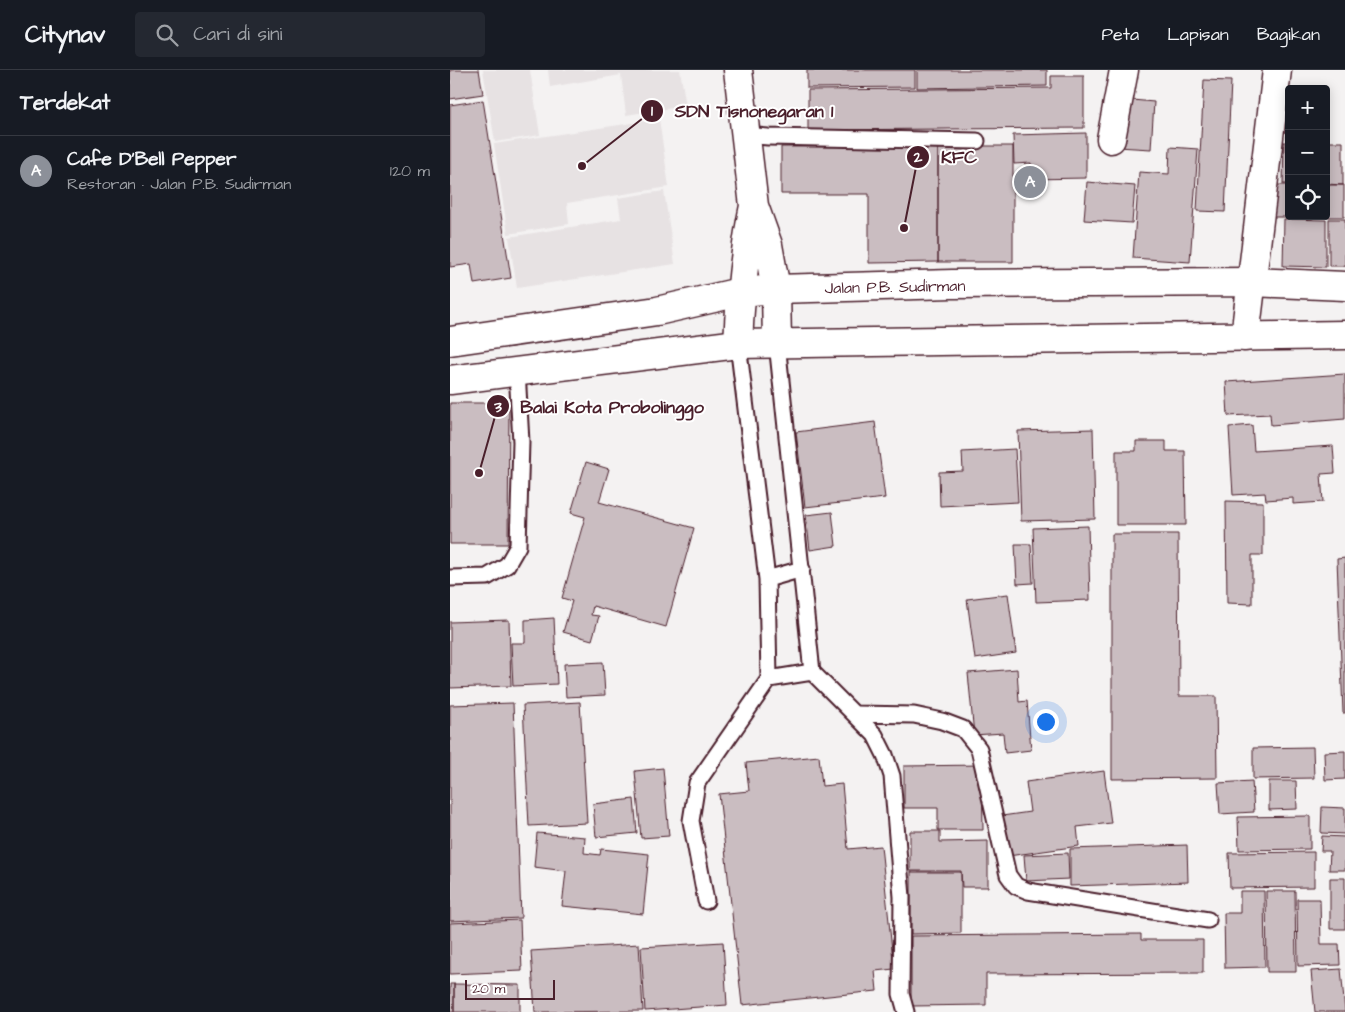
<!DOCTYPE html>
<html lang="id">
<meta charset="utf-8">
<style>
:root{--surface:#171b24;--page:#242831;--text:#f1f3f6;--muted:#9ea1a6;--line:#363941;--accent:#8c9099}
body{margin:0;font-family:"Architects Daughter",sans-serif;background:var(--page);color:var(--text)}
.controls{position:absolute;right:15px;top:15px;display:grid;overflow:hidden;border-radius:5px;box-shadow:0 2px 12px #0003}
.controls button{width:45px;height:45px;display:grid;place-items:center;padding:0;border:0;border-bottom:1px solid var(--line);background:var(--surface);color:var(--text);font:25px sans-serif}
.scale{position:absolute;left:15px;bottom:12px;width:90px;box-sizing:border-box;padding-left:5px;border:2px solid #4a1f2b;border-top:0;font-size:14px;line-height:18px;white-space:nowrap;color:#4a1f2b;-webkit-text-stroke:4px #fff;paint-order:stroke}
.you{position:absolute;left:595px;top:651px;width:18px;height:18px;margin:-12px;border:4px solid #fff;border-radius:50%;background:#1a73e8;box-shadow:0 0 0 8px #1a73e833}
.badge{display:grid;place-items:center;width:32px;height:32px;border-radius:50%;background:var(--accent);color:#fff;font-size:16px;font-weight:700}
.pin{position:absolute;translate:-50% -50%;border:2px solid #fff;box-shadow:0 1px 5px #0006}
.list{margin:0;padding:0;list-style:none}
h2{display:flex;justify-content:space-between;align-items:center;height:65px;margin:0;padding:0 20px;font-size:21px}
h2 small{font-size:16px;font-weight:400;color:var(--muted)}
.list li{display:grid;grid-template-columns:32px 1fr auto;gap:15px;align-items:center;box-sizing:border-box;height:70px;padding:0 20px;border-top:1px solid var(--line)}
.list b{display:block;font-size:19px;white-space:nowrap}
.list p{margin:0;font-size:16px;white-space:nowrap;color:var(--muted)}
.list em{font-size:16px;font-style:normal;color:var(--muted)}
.icon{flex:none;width:28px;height:28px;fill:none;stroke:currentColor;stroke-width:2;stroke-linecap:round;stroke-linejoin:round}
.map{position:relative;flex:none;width:895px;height:942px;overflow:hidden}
header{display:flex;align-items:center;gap:30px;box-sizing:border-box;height:70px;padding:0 25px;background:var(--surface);border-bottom:1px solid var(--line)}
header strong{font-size:24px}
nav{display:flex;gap:28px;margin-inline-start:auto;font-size:18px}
.search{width:350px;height:45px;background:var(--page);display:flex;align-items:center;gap:12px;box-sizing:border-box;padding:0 18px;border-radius:5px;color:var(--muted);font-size:19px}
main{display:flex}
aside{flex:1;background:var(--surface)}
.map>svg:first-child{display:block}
.built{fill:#e7e2e3}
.building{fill:#cabdc1;stroke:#4a1f2b}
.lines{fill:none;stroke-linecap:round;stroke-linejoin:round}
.lane-casing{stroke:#4a1f2b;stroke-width:19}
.street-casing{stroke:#4a1f2b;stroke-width:31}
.secondary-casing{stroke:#4a1f2b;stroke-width:31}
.primary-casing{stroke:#4a1f2b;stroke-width:31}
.lane{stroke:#fff;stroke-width:15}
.street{stroke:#fff;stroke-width:28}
.secondary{stroke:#fff;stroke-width:28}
.primary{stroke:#fff;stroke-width:28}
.labels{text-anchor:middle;stroke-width:4;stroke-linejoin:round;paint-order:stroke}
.street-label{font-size:16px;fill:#4a1f2b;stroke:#fff}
.leader{fill:none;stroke:#4a1f2b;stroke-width:2}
.callout-dot{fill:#4a1f2b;stroke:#fff;stroke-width:2}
.mark-label{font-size:15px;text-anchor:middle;font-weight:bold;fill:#fff}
.callout-label{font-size:18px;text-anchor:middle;font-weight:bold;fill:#4a1f2b;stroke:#fff;stroke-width:4;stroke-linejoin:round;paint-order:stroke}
</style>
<header>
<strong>Citynav</strong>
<div class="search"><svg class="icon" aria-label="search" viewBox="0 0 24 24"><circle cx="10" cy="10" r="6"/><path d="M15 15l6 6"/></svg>Cari di sini</div>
<nav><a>Peta</a><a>Lapisan</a><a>Bagikan</a></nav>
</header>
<main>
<aside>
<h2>Terdekat<small></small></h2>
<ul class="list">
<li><span class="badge">A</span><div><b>Cafe D'Bell Pepper</b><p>Restoran · Jalan P.B. Sudirman</p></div><em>120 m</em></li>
</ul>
</aside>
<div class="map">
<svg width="895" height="942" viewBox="0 0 895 942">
<rect width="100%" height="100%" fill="#f4f2f2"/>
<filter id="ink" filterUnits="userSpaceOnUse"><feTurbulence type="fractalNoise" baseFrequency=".02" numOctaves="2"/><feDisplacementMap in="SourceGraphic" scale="10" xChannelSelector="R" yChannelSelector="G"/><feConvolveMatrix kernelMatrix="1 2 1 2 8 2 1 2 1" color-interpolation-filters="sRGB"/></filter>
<g filter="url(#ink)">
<path class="built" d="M 33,0 L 80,0 L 90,65 L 45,72 Z
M 98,0 L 230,0 L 236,36 L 176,45 L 171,5 L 100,17 Z
M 209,49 L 219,117 L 117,133 L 119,154 L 58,164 L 44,74 Z
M 214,121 L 225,194 L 67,218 L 59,167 L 171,149 L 168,128 Z"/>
<path class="building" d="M 0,0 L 29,0 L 33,24 L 0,29 Z
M 357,0 L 465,0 L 465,17 L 357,18 Z
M 467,0 L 597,0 L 597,16 L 467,18 Z
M 601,6 L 634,6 L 634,58 L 358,60 L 358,20 L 601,18 Z
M 754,10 L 781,11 L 775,142 L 747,141 Z
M 837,22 L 839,22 L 839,69 L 837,69 Z
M 671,29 L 704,32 L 701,79 L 668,77 Z
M 33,30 L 61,208 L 24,214 L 21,194 L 0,197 L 0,35 Z
M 636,63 L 636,108 L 581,109 L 581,93 L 564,94 L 563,65 Z
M 834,72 L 839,72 L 839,114 L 833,114 Z
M 876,72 L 893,72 L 893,115 L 876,114 Z
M 488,76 L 488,192 L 419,193 L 419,124 L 331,124 L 331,77 Z
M 488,76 L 563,76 L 563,192 L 488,192 Z
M 720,77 L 748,79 L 740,192 L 683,188 L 689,102 L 719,104 Z
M 637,112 L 685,116 L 682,153 L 634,150 Z
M 819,115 L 839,115 L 839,146 L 876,146 L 876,115 L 894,115 L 894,147 L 819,147 Z
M 834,149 L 876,150 L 876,197 L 833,196 Z
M 879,149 L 895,149 L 895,196 L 879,196 Z
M 895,304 L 895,349 L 821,355 L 820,344 L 778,346 L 776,312 Z
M 0,333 L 59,333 L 58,474 L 0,474 Z
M 425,352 L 435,428 L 355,437 L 346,362 Z
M 802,355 L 804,381 L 883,376 L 885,403 L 871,404 L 873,432 L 843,434 L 843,428 L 816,430 L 815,423 L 783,425 L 779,357 Z
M 643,359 L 645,449 L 571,451 L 568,361 Z
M 686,371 L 716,371 L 716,381 L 735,381 L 736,455 L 666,455 L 666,381 L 686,381 Z
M 565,379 L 568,432 L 490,436 L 489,402 L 513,401 L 512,382 Z
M 136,392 L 159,399 L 149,432 L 244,458 L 216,557 L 143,536 L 141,545 L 149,546 L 142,570 L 113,562 L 122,531 L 112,528 L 135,447 L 121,443 Z
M 776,431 L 813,432 L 813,485 L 802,485 L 802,534 L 777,533 Z
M 382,442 L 386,476 L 360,480 L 356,445 Z
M 638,456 L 640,530 L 586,532 L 583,458 Z
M 662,464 L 728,464 L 729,626 L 766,626 L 767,708 L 662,709 Z
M 565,474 L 581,474 L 583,513 L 567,514 Z
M 895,488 L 895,643 L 893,643 L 887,489 Z
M 558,524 L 566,583 L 525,589 L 517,529 Z
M 104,548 L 107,614 L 63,616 L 61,573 L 75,573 L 75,550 Z
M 59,550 L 61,616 L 0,618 L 0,552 Z
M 153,592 L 155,625 L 116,627 L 114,594 Z
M 567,599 L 569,632 L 577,631 L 581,680 L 555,683 L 553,663 L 524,665 L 518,603 Z
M 130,632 L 137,753 L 79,756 L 73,635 Z
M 63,633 L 71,848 L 0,851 L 0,635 Z
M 863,677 L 864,708 L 803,709 L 803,678 Z
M 895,681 L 895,709 L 875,710 L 874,682 Z
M 369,686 L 372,716 L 392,714 L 398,779 L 431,776 L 444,899 L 425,901 L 427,921 L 292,935 L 269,724 L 299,721 L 296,693 Z
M 532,695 L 533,760 L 488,760 L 488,738 L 454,738 L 454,696 Z
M 213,698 L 219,766 L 191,768 L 185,701 Z
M 654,701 L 661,753 L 627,757 L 629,776 L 558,786 L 552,746 L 580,742 L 576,712 Z
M 802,711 L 804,742 L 770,744 L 768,713 Z
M 819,711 L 846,711 L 847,739 L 819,740 Z
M 184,729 L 187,763 L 146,767 L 143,734 Z
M 872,737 L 895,738 L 895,764 L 871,763 Z
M 860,746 L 860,779 L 789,780 L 788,747 Z
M 460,761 L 490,761 L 490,772 L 538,771 L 538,817 L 512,817 L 511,801 L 460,801 Z
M 87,763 L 135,767 L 134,783 L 150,785 L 151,779 L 199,784 L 193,844 L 112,836 L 116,801 L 84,797 Z
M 872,766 L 895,767 L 895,800 L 879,800 L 880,781 L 871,781 Z
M 737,775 L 738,812 L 620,816 L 620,779 Z
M 864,782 L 864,817 L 780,818 L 779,783 Z
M 618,783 L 619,809 L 576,811 L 574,785 Z
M 461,802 L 511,802 L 511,863 L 461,864 Z
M 880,808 L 895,808 L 895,859 L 880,859 Z
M 790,821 L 814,821 L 815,897 L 775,898 L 774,843 L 790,843 Z
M 816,821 L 845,821 L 846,902 L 817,902 Z
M 847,829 L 870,829 L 871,874 L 889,874 L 890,895 L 848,896 Z
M 70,850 L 72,901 L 0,904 L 0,853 Z
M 691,864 L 691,870 L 753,870 L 753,903 L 536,904 L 536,935 L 461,936 L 461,866 Z
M 273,872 L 277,935 L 195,941 L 191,877 Z
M 189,874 L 193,941 L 85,942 L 81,881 Z
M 891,899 L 895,942 L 865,942 L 861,901 Z
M 0,914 L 4,914 L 4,942 L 0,942 Z
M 4,914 L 70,915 L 70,942 L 4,942 Z"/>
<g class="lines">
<defs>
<path id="lane" d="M 295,65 L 318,67 L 527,71
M 327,273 L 362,602 L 425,665 L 435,685 L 442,706 L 452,827 L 451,924 L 456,942
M 0,508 L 37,507 L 57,495 L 68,476 L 71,372 L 67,301
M 317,509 L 352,499
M 319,609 L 362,602
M 407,644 L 464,645 L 492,651 L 513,659 L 529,679 L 558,805 L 566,816 L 578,821 L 758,850
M 256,831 L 241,751 L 247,713 L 319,609 L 317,509 L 288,274"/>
<path id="street" d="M 661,69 L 674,0
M 795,267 L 827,0"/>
<path id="secondary" d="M 288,0 L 304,136 L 318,175 L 326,219 L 327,273
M 288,274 C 290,227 294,182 304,136"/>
<path id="primary" d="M 0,271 L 207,241 L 290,222 L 326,219 L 502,214 L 802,212 L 895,216
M 0,310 L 288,274 L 895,265"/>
</defs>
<use href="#lane" class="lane-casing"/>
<use href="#street" class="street-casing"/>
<use href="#secondary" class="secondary-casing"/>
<use href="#primary" class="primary-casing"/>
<use href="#lane" class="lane"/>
<use href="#street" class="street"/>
<use href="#secondary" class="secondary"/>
<use href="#primary" class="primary"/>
</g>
</g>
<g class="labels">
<g class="street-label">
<text transform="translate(445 216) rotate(-1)" y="6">Jalan P.B. Sudirman</text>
</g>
</g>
<path class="leader" d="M132 96L202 41M454 158L468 87M29 403L48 336"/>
<g class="callout-dot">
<circle cx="132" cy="96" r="5"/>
<circle cx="454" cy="158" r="5"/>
<circle cx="29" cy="403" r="5"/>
<circle cx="202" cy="41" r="12"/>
<circle cx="468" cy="87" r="12"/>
<circle cx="48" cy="336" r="12"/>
</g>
<g class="mark-label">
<text x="202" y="46">1</text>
<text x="468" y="92">2</text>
<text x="48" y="342">3</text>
</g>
<g class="callout-label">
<text x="304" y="47">SDN Tisnonegaran 1</text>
<text x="509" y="93">KFC</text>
<text x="162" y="343">Balai Kota Probolinggo</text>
</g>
</svg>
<div class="controls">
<button>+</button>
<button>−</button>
<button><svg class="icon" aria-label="locate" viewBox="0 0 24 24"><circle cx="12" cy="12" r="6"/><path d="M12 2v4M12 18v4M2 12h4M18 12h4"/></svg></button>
</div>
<div class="scale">20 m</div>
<div class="you"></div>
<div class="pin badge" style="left:580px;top:112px">A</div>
</div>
</main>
